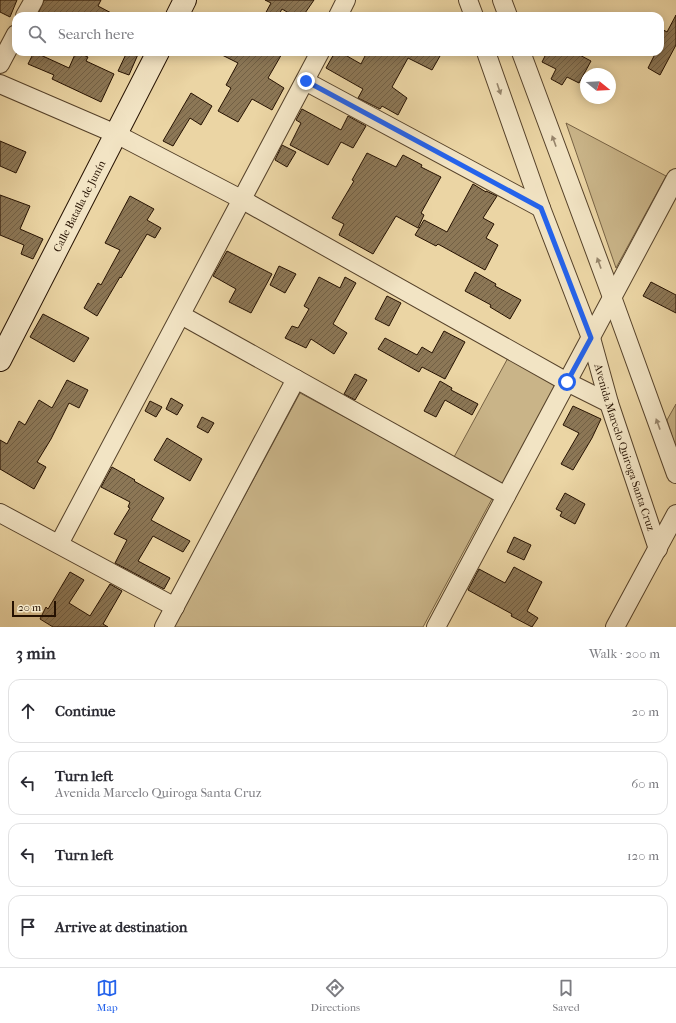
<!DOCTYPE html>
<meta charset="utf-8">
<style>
:root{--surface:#fff;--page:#f2f2f3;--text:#2b2b33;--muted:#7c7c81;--line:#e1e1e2;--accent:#2563eb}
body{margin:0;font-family:"IM FELL French Canon",serif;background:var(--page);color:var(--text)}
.compass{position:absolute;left:580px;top:68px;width:36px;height:36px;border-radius:50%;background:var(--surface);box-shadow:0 2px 10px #0003;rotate:108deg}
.scale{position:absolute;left:12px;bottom:10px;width:44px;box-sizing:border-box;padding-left:4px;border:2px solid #251101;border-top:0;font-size:11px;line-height:14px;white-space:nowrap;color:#251101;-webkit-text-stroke:3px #f2e4c4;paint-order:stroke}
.stop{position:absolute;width:12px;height:12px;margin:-9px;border:3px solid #2563eb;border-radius:50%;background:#fff}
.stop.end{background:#2563eb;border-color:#fff;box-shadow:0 1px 4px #0008}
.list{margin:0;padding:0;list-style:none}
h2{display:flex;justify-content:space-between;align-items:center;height:52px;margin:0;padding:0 16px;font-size:17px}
h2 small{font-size:13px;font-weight:400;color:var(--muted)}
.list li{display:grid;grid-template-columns:26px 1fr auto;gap:12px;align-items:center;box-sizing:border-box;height:64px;margin:0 8px 8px;padding:0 8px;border:1px solid var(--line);border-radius:12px}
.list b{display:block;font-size:15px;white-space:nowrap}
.list p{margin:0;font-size:13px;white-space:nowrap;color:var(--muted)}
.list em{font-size:13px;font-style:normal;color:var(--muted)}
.icon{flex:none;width:22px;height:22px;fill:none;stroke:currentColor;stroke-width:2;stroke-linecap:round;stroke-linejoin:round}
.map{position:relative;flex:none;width:676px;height:627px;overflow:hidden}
.search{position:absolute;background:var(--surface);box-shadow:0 2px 10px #0003;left:12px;right:12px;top:12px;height:44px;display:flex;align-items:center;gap:10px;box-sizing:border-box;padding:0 14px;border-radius:12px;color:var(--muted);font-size:15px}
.sheet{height:340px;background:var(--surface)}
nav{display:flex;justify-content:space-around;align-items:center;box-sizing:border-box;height:56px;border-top:1px solid var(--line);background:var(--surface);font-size:11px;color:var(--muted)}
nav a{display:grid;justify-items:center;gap:2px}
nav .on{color:var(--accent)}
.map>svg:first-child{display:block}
.grass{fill:#c9b488;stroke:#776244}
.building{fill:url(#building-hatch);stroke:#251101}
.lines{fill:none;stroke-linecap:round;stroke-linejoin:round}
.street-casing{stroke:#56422a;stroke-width:20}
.secondary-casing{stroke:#251101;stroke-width:24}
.street{stroke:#f2e4c4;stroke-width:18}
.secondary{stroke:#f2e4c4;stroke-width:22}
.oneway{fill:#96856c}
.route{stroke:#2563eb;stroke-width:5}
.labels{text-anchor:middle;stroke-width:3.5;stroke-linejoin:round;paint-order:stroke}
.street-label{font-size:11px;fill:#251101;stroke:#f2e4c4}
</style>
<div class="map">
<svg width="676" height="627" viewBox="0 0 676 627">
<defs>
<pattern id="building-hatch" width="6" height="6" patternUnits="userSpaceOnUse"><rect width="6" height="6" fill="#8c7756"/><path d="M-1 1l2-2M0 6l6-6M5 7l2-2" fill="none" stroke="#726045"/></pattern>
</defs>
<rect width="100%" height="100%" fill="#ebd5a4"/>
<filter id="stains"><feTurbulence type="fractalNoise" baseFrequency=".005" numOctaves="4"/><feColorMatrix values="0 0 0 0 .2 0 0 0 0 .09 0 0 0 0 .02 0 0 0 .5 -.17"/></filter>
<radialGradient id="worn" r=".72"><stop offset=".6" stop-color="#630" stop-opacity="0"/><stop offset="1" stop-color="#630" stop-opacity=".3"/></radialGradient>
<path class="grass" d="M 566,123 L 666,176 L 616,268 Z
M 509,356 L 558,383 L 503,484 L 454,457 Z
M 300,393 L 493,497 L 423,627 L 174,627 Z
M 676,404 L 676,449 L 667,420 Z"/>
<path class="building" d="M 0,0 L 17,0 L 10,17 L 0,12 Z
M 44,0 L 101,0 L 98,6 L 117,16 L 37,16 Z
M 265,0 L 314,0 L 303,16 L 294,16 L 282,9 L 278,16 L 264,16 L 271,3 Z
M 676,15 L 676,45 L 660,75 L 648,68 L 656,52 L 660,52 L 660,28 L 667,32 Z
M 34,52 L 69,68 L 76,52 L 88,57 L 86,61 L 114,74 L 101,102 L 52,79 L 54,75 L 28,64 Z
M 127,52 L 139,52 L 129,75 L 118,71 Z
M 216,52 L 283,52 L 268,78 L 284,88 L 272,110 L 252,99 L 238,122 L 218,111 L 231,88 L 226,85 L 238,63 Z
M 335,52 L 340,52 L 361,64 L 367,52 L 432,52 L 440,56 L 432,70 L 408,58 L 392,87 L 407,98 L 398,115 L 382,106 L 380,109 L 358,98 L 363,89 L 326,68 Z
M 547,52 L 574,52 L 591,61 L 579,83 L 567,77 L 562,85 L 551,79 L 556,69 L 542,62 Z
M 191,93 L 212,106 L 201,125 L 190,118 L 173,146 L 163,141 Z
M 302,109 L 341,130 L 348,116 L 366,126 L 353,148 L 341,142 L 328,165 L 290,145 L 301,123 L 296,120 Z
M 0,141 L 26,152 L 16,173 L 0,166 Z
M 282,145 L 296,152 L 287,167 L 275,160 Z
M 367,153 L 396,167 L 403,155 L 422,165 L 421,167 L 441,177 L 421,213 L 424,215 L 418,228 L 396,216 L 373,254 L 339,235 L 344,224 L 332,218 L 354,181 L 352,180 Z
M 473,184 L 486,192 L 486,191 L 497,196 L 483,218 L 494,224 L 486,238 L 498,245 L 485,270 L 438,244 L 436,246 L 415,235 L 424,220 L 447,232 Z
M 0,195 L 30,206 L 20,229 L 43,239 L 33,259 L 21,254 L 24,245 L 0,235 Z
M 130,196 L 154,209 L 147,220 L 161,228 L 155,238 L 147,234 L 121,278 L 120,277 L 97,316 L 84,308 L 98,283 L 101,285 L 120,250 L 105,243 Z
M 227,251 L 272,274 L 251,313 L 229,302 L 236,289 L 213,276 Z
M 279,266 L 296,274 L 285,293 L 270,285 Z
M 475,272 L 496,284 L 495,286 L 521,300 L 510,319 L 490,307 L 491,305 L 465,291 Z
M 319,277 L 340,288 L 345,277 L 356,283 L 333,324 L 347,333 L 334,354 L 311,339 L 306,348 L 285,338 L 292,326 L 298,328 L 309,309 L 304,306 Z
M 651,282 L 676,295 L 676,313 L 643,296 Z
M 387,296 L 401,303 L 389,326 L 375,319 Z
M 43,314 L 89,338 L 74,362 L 30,337 Z
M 444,331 L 465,342 L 445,379 L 422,367 L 419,372 L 378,349 L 385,338 L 417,355 L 422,347 L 432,353 Z
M 355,374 L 367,380 L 355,400 L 344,394 Z
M 67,380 L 88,390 L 79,408 L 69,403 L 51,439 L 37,462 L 46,467 L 34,489 L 0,469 L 0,440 L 7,444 L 19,421 L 25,425 L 39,400 L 52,408 Z
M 440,381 L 452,388 L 451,390 L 478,404 L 472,415 L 445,400 L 436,417 L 424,411 Z
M 171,398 L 183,405 L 177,415 L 166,409 Z
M 150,401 L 162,407 L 156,417 L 145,411 Z
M 573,406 L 601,419 L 592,438 L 573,470 L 561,464 L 579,433 L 563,425 Z
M 202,417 L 214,423 L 208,433 L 197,427 Z
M 167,438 L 202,459 L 190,481 L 154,460 Z
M 112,467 L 135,480 L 134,481 L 164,498 L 151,520 L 190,541 L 183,552 L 153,536 L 138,561 L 170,578 L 164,589 L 115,563 L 127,540 L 114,534 L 130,508 L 128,507 L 130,502 L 101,487 Z
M 565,493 L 585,504 L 575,524 L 560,516 L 562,512 L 556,509 Z
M 514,537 L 531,545 L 524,560 L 507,552 Z
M 514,567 L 542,582 L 527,611 L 538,618 L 532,627 L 511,616 L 512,614 L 468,590 L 479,569 L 505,583 Z
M 70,572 L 84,580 L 69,603 L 90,616 L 110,584 L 122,591 L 103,624 L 108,627 L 53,627 L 40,619 L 46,607 L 48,609 Z"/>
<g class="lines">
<defs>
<g id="street">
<path d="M 468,0 L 474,16"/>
<path d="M 502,0 L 508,16"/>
<path d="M 25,16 L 34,0"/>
<path d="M 338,16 L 346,0"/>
<path id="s1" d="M 486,52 L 541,208 L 591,338 L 609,403 L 658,549"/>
<path d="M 521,52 L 612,297 L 676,474"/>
<path d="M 0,64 L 16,34"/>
<path d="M 305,81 L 541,208"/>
<path d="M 0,84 L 116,134 L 241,199 L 567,382 L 609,403"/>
<path d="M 181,315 L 506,496"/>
<path d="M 0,513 L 175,607"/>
<path d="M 59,544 L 320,52"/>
<path d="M 164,627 L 296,379"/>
<path d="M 436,627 L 676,178"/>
<path d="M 615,627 L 676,514"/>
</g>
<g id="secondary">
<path d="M 177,16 L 185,0"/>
<path id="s2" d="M 0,360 L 158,52"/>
</g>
</defs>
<use href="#street" class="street-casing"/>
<use href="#secondary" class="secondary-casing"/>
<use href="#street" class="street"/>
<use href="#secondary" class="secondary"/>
</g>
<defs><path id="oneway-solid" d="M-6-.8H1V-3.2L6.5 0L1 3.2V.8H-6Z"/></defs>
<g class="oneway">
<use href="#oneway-solid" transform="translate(499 89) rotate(71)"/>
<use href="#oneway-solid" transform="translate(554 141) rotate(-110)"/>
<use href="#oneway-solid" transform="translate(599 263) rotate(-110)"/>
<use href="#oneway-solid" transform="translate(658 424) rotate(-110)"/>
</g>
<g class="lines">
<path class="route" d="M 306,81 L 541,208 L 591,338 L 567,382"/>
</g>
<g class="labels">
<g class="street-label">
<text dy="4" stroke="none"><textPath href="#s2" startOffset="173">Calle Batalla de Junín</textPath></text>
<text dy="4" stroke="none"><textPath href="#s1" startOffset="419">Avenida Marcelo Quiroga Santa Cruz</textPath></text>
</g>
</g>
<rect width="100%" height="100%" filter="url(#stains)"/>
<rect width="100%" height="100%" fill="url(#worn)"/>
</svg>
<svg class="compass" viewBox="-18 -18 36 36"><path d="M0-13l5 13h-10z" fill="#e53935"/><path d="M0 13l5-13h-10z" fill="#7c7c81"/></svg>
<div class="scale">20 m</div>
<div class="stop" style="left:567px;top:382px"></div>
<div class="stop end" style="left:306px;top:81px"></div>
<div class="search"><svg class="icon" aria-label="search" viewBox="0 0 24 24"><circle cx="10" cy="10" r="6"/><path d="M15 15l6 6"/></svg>Search here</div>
</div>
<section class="sheet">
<h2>3 min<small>Walk · 200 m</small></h2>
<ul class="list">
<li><svg class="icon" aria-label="ahead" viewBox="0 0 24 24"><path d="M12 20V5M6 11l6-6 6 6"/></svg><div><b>Continue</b></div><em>20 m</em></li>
<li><svg class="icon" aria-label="left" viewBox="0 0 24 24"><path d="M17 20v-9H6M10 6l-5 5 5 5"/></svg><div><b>Turn left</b><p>Avenida Marcelo Quiroga Santa Cruz</p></div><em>60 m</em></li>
<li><svg class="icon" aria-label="left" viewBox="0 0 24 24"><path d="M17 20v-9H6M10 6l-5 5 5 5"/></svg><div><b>Turn left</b></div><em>120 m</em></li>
<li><svg class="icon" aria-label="arrive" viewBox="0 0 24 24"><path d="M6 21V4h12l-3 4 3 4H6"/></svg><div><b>Arrive at destination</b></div></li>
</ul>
</section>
<nav>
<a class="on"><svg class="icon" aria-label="map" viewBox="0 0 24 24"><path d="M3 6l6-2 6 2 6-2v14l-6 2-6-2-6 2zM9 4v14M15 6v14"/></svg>Map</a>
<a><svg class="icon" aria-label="directions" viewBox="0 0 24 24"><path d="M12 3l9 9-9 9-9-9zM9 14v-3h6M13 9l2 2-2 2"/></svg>Directions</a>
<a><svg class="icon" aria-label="saved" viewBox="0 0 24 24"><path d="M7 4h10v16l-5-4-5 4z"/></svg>Saved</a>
</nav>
